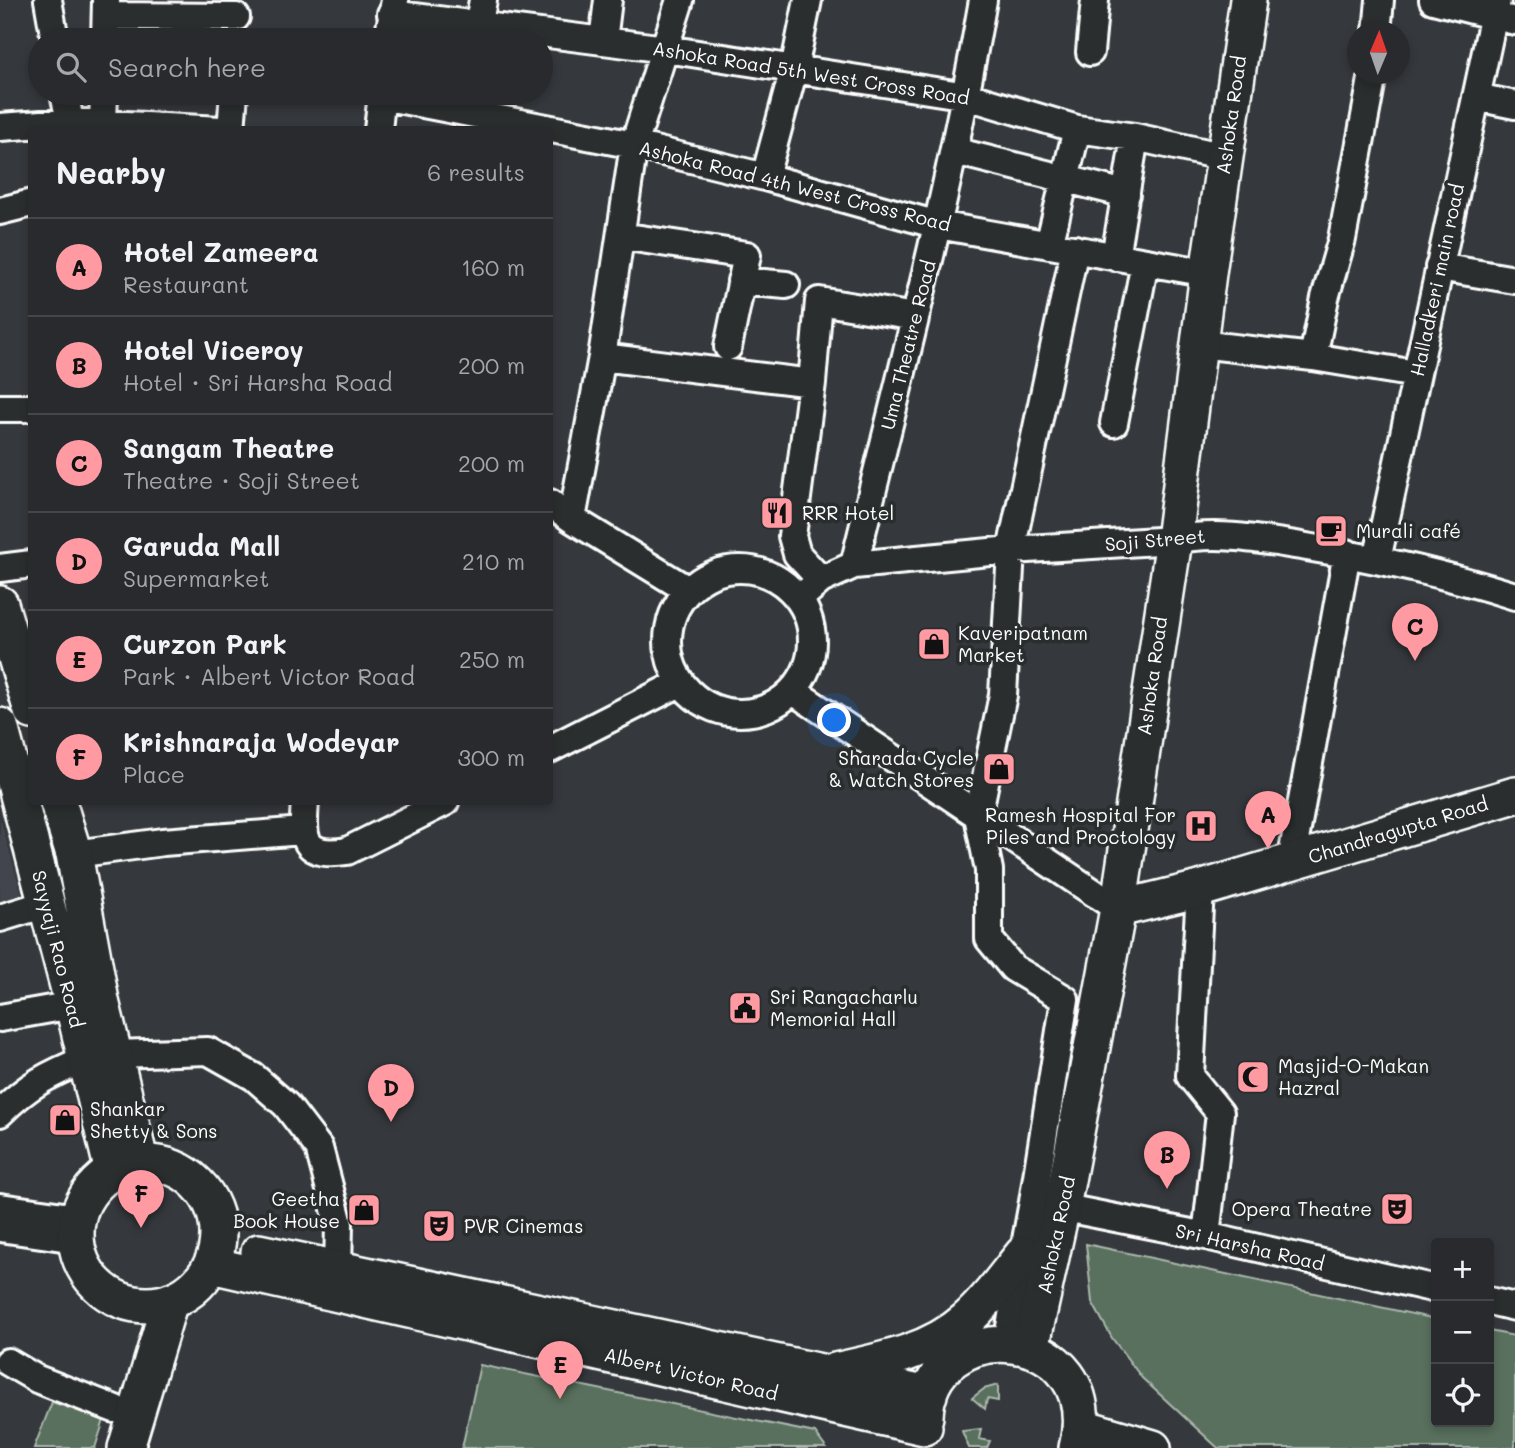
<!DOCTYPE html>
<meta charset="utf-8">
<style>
:root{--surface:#282a2d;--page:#303235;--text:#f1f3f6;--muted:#a5a7aa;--line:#444649;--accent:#ff9aa2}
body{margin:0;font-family:Mali,sans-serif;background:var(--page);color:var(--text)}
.controls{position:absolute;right:21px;bottom:21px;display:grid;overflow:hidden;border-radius:7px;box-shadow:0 4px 10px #0003}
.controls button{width:63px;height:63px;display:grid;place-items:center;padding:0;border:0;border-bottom:2px solid var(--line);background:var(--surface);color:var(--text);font:35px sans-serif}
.compass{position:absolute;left:1347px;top:21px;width:63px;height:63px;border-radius:50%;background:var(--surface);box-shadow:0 4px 10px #0003;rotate:2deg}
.you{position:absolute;left:835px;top:721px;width:24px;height:24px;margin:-18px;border:5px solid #fff;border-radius:50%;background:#1a73e8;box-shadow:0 0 0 10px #1a73e833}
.badge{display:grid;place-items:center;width:46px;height:46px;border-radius:50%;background:var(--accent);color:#111;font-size:23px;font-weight:700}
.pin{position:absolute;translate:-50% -58px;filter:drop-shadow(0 2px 4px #0008)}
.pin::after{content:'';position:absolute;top:37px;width:24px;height:21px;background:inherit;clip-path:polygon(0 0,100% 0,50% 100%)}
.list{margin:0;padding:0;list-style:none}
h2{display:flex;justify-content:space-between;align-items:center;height:91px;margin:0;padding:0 28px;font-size:30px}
h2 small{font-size:23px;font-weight:400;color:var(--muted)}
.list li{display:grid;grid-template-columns:46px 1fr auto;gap:21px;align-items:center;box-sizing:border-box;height:98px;padding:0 28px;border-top:2px solid var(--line)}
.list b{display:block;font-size:26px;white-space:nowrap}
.list p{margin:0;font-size:23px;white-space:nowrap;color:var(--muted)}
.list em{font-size:23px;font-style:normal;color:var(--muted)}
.icon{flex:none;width:38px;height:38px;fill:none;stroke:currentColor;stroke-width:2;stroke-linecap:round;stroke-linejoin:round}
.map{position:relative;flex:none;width:1515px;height:1448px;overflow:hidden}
.search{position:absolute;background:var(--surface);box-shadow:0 4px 10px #0003;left:28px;top:28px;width:525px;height:77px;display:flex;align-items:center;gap:18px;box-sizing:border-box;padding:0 24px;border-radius:38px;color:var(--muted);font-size:26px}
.panel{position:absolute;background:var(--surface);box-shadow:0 4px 10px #0003;left:28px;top:126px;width:525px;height:679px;border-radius:7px}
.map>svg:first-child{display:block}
.built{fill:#42454d}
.green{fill:#59705d;stroke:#acb8ae;stroke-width:2}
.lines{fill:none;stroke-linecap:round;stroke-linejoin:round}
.minor-casing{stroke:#fff;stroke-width:32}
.major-casing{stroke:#fff;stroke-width:40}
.minor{stroke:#2a2d2e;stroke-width:26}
.major{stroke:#2a2d2e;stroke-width:35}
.labels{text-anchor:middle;stroke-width:7;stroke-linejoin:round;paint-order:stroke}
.street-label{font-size:19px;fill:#fff;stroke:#2a2d2e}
.poi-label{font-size:19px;fill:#fff;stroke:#2a2d2e;text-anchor:start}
</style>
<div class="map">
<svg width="1515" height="1448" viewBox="0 0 1515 1448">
<rect width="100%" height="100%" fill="#35383c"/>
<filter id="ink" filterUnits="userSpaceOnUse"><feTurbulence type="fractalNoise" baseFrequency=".0143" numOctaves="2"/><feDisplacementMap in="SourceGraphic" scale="14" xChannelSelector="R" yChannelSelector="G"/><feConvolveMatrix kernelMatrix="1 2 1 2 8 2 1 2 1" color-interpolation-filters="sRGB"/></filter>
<g filter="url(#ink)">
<path class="built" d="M 0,818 L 22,895 L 0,901 Z"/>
<path class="green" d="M 1086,1244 L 1436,1319 L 1436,1422 L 1489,1422 L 1489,1331 L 1515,1336 L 1515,1448 L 1218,1448 L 1142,1378 L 1112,1338 L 1092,1302 Z
M 480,1365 L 815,1433 L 826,1448 L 462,1448 Z
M 998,1385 L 998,1401 L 987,1399 L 985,1409 L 972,1398 L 984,1389 Z
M 52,1402 L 104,1420 L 95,1448 L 34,1448 Z
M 981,1429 L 979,1439 L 990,1441 L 987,1448 L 969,1448 L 962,1431 Z"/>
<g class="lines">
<defs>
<path id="minor" d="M 48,0 L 55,40
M 1433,0 L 1515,21
M 391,14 L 666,49 L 967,96 L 1077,129 L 1135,137 L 1225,157
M 106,16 L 236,17
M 1377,32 L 1380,0
M 105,40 L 106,0
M 388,40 L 395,0
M 476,40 L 483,0
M 603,41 L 608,0
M 1090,52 L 1095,0
M 64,93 L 72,130
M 382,96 L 634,145 L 765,177 L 938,225 L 1208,273
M 1476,97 L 1515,105
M 103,124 L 104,93
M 0,127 L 70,122 L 221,130
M 231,130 L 234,93
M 378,130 L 382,93
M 954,151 L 1126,194
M 765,177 L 794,69 L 808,0
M 0,211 L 32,203
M 621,236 L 747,255 L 728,347
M 1049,245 L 1077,129
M 1115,257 L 1135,137
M 1439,267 L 1515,280
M 741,281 L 786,285
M 1199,344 L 1313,357 L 1416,374
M 602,357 L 812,383
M 1313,357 L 1325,298 L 1342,239 L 1373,74
M 0,408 L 32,408
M 1114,423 L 1145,262
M 550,503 L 572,519 L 688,590
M 572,519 L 602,357 L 634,145 L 680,0
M 1377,560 L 1497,0
M 854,565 C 900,378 950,191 983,0
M 0,568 L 32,564
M668 641a72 72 0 1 1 144 0a72 72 0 1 1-144 0Z
M 821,580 L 797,554 L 792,536 L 812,383 L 819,301 L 915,317
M 799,599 L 821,580 L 854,565 L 1011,550 L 1174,540 C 1216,531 1258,539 1301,546 C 1373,558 1445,574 1515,596
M 793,691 L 1118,909
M 550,749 L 680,683
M 305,802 C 302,838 302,858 347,851 L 445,802
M 74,854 L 163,842 L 303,831
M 1291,862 L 1347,553
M 1200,889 L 1190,1076 L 1220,1113 L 1206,1236
M 0,918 L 46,904
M 0,1018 L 73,1005
M 115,1054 L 208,1051 L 254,1077 L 286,1105 L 319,1148 L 339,1224 L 338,1269
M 0,1113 C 28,1085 49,1074 86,1059
M 1045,1204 L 1206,1236 L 1436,1289
M 0,1207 L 78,1218
M 0,1228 L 76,1239
M 1489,1301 L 1515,1307
M 1007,1343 L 1033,1202 L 1065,999 L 1013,968 L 989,939 L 989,870 L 978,816 L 1003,695 L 1011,550 L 1075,249
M 8,1362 L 37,1379 L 115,1409"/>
<path id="major" d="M 0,604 L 32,711
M 0,726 L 73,1005 L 113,1172
M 58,802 L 74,854 L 101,1001 L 141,1164
M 1118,909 L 1200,889 L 1515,795
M76 1234a71 71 0 1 1 142 0a71 71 0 1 1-142 0Z
M 259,1252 L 929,1395
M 211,1265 L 924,1427
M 1031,1348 L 1062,1207 L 1118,909 L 1174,540 L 1208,273 L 1248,0
M 835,1371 C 881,1361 930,1352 966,1320 C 988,1301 1005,1276 1023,1254
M 925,1417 C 928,1310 1107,1322 1077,1448
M 1082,1427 L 1153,1448
M 126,1448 L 170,1301"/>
</defs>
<use href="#minor" class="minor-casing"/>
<use href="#major" class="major-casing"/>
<use href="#minor" class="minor"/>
<use href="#major" class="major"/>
</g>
</g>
<defs>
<symbol id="restaurant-square" viewBox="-11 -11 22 22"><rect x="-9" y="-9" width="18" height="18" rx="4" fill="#ff9aa2" stroke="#2a2d2e"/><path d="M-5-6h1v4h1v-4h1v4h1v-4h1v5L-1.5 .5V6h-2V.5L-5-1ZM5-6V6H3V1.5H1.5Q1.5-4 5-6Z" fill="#111"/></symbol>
<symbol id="cafe-square" viewBox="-11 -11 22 22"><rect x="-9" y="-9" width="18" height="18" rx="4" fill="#ff9aa2" stroke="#2a2d2e"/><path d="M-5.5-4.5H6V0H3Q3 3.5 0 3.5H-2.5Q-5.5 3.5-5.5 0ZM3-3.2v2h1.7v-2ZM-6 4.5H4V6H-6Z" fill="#111"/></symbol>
<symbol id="shop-square" viewBox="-11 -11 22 22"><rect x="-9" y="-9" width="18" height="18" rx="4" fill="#ff9aa2" stroke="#2a2d2e"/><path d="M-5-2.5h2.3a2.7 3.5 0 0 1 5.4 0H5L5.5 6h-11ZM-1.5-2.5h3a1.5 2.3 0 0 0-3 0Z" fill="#111"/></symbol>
<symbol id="hospital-square" viewBox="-11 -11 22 22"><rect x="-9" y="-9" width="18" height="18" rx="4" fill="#ff9aa2" stroke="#2a2d2e"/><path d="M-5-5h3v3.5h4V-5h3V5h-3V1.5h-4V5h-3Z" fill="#111"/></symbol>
<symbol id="civic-square" viewBox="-11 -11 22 22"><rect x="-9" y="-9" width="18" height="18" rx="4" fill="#ff9aa2" stroke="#2a2d2e"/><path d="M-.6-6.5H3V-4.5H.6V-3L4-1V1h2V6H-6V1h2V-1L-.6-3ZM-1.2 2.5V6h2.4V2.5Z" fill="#111"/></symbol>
<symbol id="mosque-square" viewBox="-11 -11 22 22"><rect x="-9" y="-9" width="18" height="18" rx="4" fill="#ff9aa2" stroke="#2a2d2e"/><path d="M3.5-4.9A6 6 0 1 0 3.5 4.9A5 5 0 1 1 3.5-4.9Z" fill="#111"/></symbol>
<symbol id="theatre-square" viewBox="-11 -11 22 22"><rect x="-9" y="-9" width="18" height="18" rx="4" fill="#ff9aa2" stroke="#2a2d2e"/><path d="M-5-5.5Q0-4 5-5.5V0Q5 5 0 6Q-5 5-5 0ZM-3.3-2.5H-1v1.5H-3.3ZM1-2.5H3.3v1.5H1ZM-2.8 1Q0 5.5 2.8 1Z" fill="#111"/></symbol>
</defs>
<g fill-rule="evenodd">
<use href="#restaurant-square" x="758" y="494" width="38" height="38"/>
<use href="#cafe-square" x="1312" y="512" width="38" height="38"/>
<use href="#shop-square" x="915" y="625" width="38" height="38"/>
<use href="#shop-square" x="980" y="750" width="38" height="38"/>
<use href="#hospital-square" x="1182" y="807" width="38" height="38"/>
<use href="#civic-square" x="726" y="989" width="38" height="38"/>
<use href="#mosque-square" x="1234" y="1058" width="38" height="38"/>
<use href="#shop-square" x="46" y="1101" width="38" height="38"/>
<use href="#theatre-square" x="1378" y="1190" width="38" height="38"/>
<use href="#shop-square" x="345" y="1191" width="38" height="38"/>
<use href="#theatre-square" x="420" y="1207" width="38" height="38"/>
</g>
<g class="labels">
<g class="street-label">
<text transform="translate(811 73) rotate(9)" y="7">Ashoka Road 5th West Cross Road</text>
<text transform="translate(1231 115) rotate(-82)" y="7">Ashoka Road</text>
<text transform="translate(795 186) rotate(14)" y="7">Ashoka Road 4th West Cross Road</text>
<text transform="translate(1437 280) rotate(-78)" y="7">Halladkeri main road</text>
<text transform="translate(908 345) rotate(-76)" y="7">Uma Theatre Road</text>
<text transform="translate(1155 540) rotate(-5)" y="7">Soji Street</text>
<text transform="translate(1152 676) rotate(-82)" y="7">Ashoka Road</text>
<text transform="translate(1398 830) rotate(-17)" y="7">Chandragupta Road</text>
<text transform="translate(58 949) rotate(76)" y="7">Sayyaji Rao Road</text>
<text transform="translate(1056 1235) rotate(-78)" y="7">Ashoka Road</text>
<text transform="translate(1250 1247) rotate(13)" y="7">Sri Harsha Road</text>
<text transform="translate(691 1374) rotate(13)" y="7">Albert Victor Road</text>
</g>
<g class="poi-label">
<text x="802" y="520">RRR Hotel</text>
<text x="1356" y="538">Murali café</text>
<text x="958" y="640">Kaveripatnam<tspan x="958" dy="22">Market</tspan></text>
<text x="974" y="765" text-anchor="end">Sharada Cycle<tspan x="974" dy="22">&amp; Watch Stores</tspan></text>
<text x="1176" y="822" text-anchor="end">Ramesh Hospital For<tspan x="1176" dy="22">Piles and Proctology</tspan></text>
<text x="770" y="1004">Sri Rangacharlu<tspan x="770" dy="22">Memorial Hall</tspan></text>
<text x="1278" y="1073">Masjid-O-Makan<tspan x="1278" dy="22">Hazral</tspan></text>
<text x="90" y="1116">Shankar<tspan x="90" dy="22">Shetty &amp; Sons</tspan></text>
<text x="340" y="1206" text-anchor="end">Geetha<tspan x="340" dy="22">Book House</tspan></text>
<text x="1372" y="1216" text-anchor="end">Opera Theatre</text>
<text x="464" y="1233">PVR Cinemas</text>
</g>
</g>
</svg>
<div class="controls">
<button>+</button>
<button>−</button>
<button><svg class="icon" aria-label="locate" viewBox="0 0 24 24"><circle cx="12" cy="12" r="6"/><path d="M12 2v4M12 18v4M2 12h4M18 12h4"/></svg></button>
</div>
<svg class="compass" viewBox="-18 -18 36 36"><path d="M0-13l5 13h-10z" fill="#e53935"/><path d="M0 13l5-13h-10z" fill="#a5a7aa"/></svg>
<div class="you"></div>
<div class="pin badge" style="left:1268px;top:849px">A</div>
<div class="pin badge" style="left:1167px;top:1189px">B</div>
<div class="pin badge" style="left:1415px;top:661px">C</div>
<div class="pin badge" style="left:391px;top:1122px">D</div>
<div class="pin badge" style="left:560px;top:1399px">E</div>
<div class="pin badge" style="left:141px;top:1228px">F</div>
<div class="search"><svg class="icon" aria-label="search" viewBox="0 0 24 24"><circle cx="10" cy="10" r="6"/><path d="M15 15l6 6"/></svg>Search here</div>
<section class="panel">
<h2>Nearby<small>6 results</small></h2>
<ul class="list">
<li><span class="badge">A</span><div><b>Hotel Zameera</b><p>Restaurant</p></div><em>160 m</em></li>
<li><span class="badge">B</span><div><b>Hotel Viceroy</b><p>Hotel · Sri Harsha Road</p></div><em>200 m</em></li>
<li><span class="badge">C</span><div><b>Sangam Theatre</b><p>Theatre · Soji Street</p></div><em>200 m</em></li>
<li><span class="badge">D</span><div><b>Garuda Mall</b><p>Supermarket</p></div><em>210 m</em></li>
<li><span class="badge">E</span><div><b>Curzon Park</b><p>Park · Albert Victor Road</p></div><em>250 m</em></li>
<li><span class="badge">F</span><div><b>Krishnaraja Wodeyar</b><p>Place</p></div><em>300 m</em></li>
</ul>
</section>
</div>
